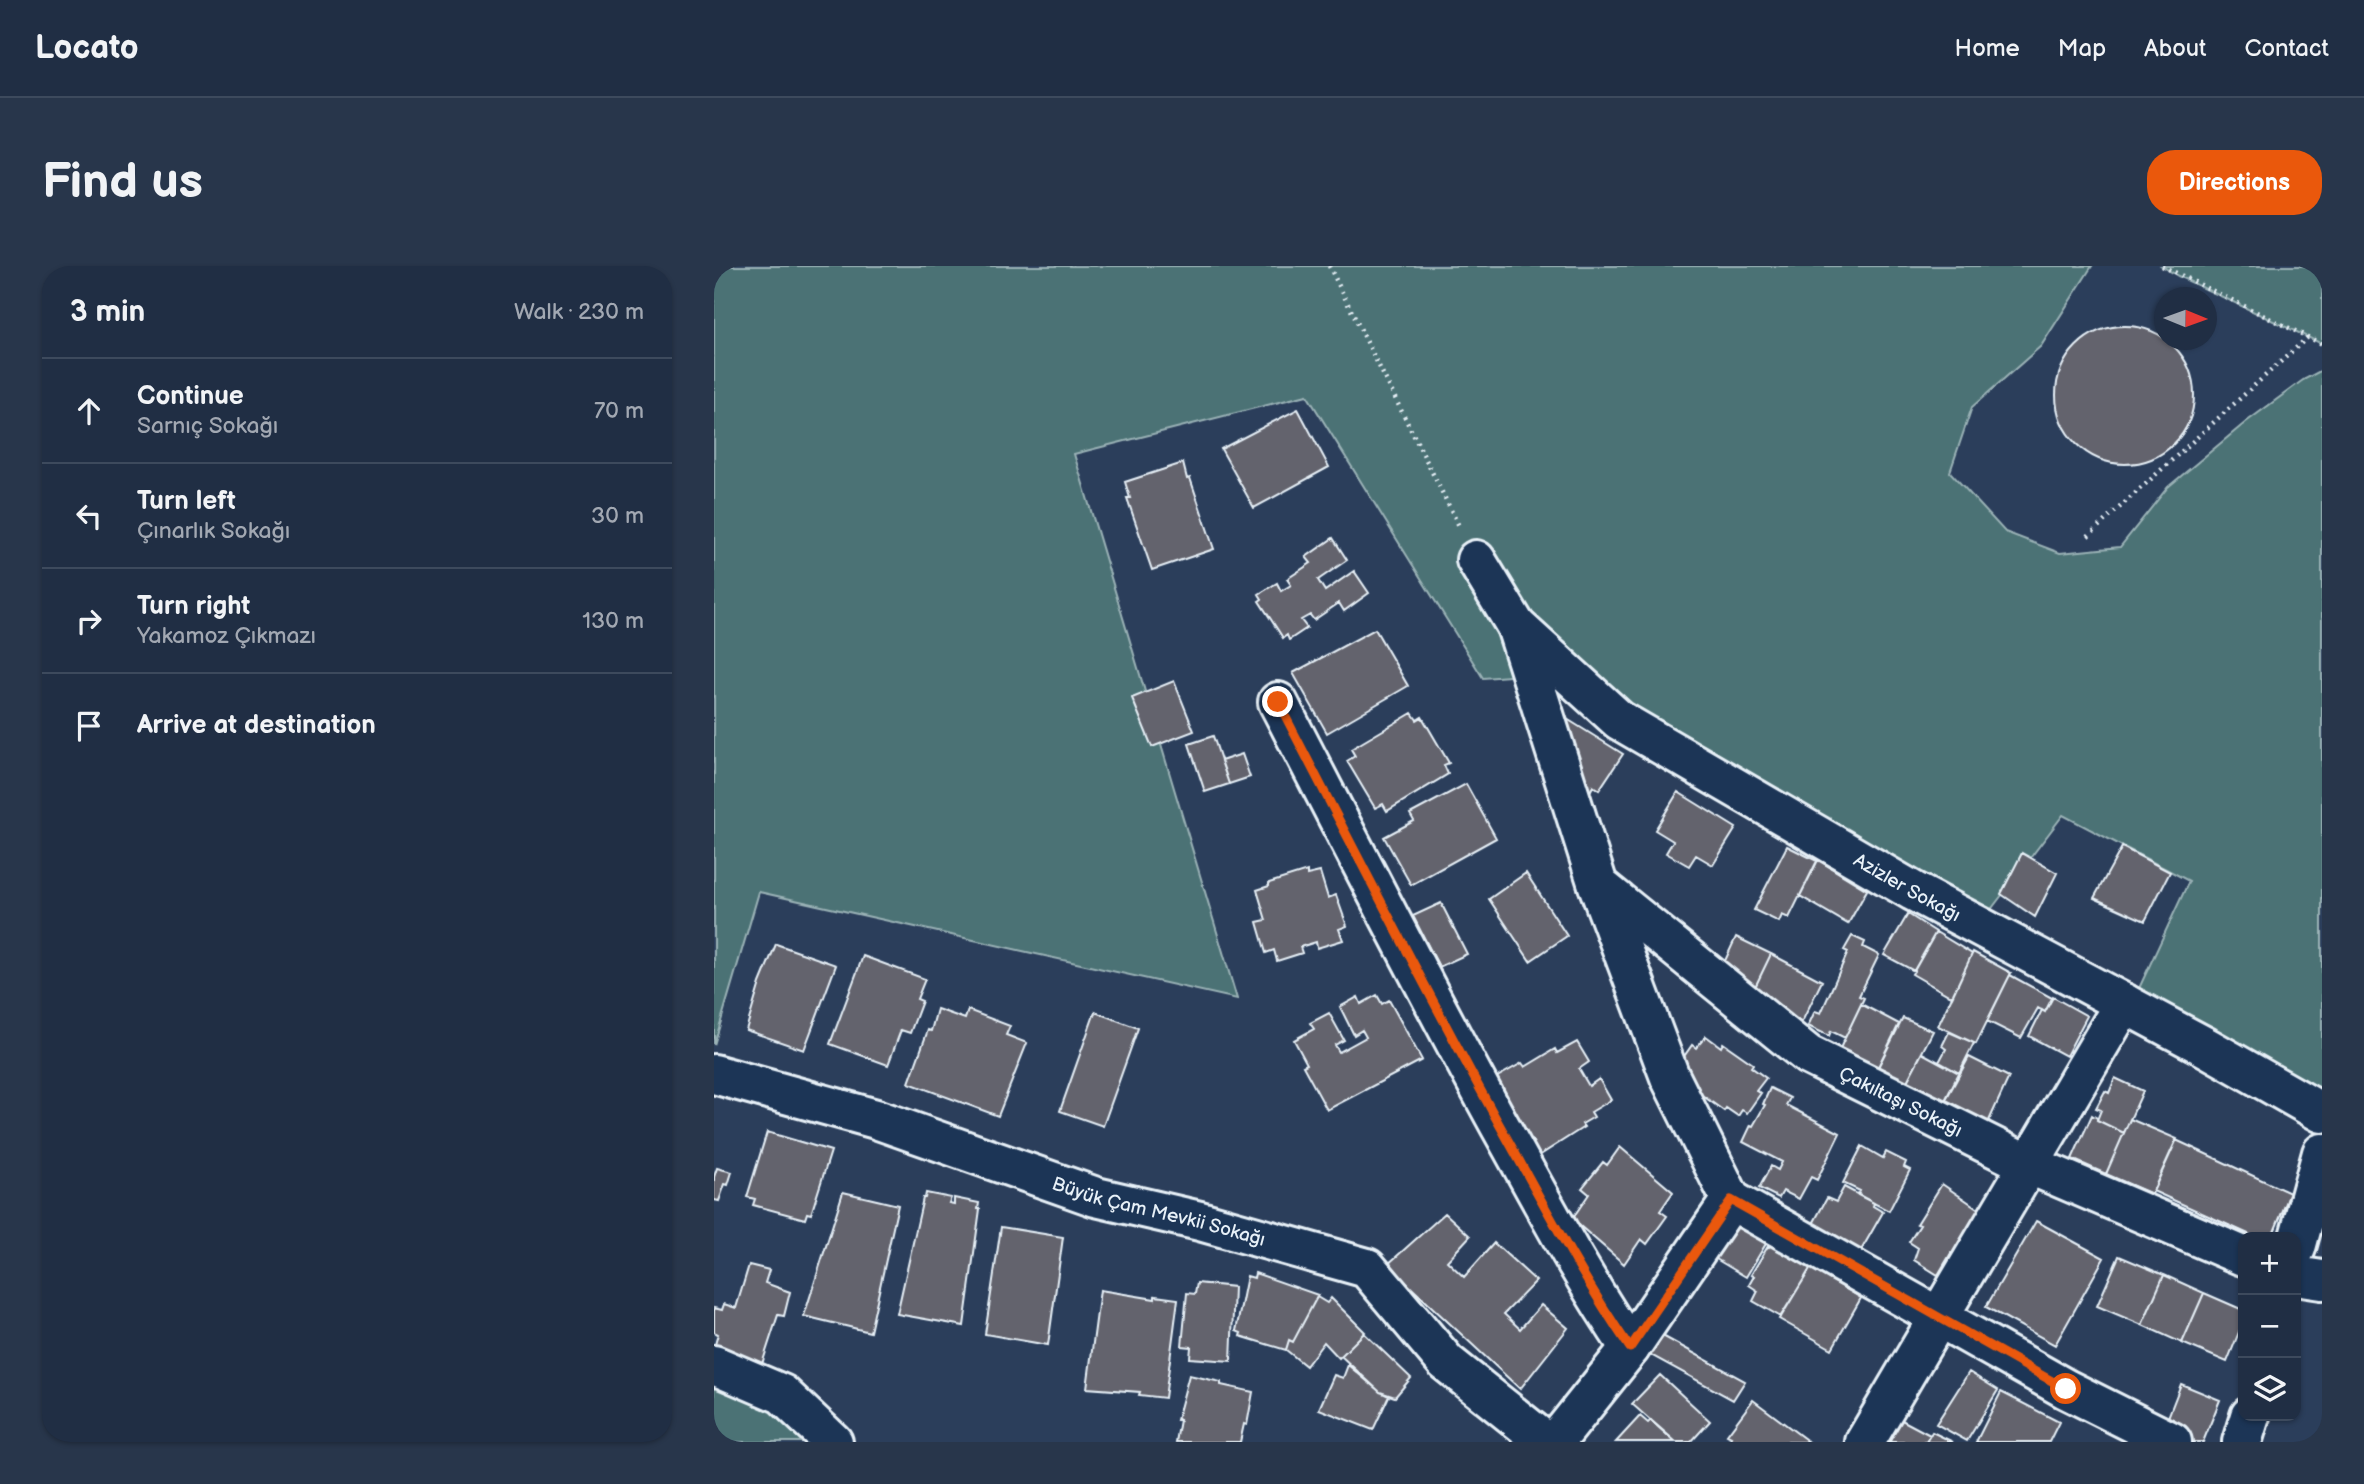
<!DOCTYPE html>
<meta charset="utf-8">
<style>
:root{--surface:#202e44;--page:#28364b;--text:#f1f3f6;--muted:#a2a8b2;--line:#3d4a5d;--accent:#ea580c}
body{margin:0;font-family:"Balsamiq Sans",sans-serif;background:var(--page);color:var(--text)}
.controls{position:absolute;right:21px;bottom:21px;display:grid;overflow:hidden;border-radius:14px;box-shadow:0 2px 5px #0004}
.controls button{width:63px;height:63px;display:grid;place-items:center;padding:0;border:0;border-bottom:2px solid var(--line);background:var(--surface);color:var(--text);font:35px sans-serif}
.compass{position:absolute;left:1440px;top:21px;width:63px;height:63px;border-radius:50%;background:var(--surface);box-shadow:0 2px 5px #0004;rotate:91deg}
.stop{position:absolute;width:21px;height:21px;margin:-16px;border:5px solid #ea580c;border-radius:50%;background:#fff}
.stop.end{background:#ea580c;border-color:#fff;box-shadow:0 2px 7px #0008}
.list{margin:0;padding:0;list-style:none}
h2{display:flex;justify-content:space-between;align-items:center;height:91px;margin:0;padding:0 28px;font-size:30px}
h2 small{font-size:23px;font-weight:400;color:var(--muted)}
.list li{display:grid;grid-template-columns:46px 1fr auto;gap:21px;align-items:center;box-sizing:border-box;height:105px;padding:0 28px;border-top:2px solid var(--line)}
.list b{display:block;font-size:26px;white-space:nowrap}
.list p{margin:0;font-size:23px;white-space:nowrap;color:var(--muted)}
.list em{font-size:23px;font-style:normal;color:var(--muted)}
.icon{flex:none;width:38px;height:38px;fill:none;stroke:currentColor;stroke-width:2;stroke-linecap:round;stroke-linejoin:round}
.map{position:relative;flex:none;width:1608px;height:1176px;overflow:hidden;border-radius:28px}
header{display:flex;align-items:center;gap:42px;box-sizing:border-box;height:98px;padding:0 35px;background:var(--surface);border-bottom:2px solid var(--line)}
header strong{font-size:33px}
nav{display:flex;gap:38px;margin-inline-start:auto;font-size:24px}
.intro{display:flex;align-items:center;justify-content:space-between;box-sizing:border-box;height:168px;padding:0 42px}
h1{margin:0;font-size:49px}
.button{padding:18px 32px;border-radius:28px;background:var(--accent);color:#fff;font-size:24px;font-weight:700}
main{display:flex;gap:42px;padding:0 42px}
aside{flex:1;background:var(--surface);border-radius:28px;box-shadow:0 2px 5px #0004}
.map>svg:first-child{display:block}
.green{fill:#4c7275;stroke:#9ab2b6;stroke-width:2}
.building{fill:#63636d;stroke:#e8f1f8;stroke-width:2}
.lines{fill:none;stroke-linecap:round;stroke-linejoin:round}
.minor-casing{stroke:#e8f1f8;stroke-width:44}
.path{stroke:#e8f1f8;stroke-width:4.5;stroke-dasharray:2 5;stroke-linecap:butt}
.minor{stroke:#1d3557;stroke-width:38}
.route{stroke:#ea580c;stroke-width:9}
.labels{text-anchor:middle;stroke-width:5;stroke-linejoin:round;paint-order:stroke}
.street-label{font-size:19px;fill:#e8f1f8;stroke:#1d3557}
</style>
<header>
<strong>Locato</strong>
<nav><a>Home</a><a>Map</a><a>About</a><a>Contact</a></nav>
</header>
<div class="intro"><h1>Find us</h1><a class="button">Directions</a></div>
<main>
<aside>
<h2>3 min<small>Walk · 230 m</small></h2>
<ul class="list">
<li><svg class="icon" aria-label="ahead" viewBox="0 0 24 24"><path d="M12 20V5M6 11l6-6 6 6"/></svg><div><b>Continue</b><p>Sarnıç Sokağı</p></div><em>70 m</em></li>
<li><svg class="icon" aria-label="left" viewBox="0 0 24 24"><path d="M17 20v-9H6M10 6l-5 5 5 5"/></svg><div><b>Turn left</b><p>Çınarlık Sokağı</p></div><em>30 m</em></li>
<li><svg class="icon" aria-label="right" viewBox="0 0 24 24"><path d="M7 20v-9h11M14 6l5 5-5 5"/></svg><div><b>Turn right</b><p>Yakamoz Çıkmazı</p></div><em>130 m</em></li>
<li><svg class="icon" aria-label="arrive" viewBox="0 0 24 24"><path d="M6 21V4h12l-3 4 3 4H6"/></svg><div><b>Arrive at destination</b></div></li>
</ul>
</aside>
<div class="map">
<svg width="1608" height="1176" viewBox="0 0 1608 1176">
<rect width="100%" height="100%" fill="#2b3e5b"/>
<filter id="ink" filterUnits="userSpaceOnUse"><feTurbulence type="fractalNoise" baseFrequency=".0143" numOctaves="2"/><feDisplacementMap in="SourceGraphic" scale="14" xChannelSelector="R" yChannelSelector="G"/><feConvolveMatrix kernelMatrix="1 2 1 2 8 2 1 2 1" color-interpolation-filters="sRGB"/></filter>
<g filter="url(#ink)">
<path class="green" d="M 0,0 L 1378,0 L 1327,80 L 1258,141 L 1236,206 L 1291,266 L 1346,287 L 1406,281 L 1454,221 L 1532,156 L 1589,114 L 1608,104 L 1608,835 L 1420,733 L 1475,615 L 1349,549 L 1272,650 L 835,407 L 769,412 L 593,129 L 360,188 L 523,733 L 45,626 L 0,779 Z
M 1448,0 L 1608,0 L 1608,78 L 1464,10 Z
M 0,1104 L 105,1176 L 0,1176 Z"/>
<path class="building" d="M1342 129a69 69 0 1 1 138 0a69 69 0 1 1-138 0Z
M 584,143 L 615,201 L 540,242 L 507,183 Z
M 469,197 L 473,213 L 476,212 L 500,283 L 438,304 L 413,232 L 416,232 L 411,216 Z
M 619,272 L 633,294 L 604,314 L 611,325 L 640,305 L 655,327 L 630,345 L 625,337 L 600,354 L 596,349 L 587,354 L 593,362 L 575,374 L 573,369 L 569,372 L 545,335 L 548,333 L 545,328 L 563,317 L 567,325 L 577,319 L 573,313 L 597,297 L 592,291 Z
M 661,363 L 694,420 L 613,467 L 579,407 Z
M 460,415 L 480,465 L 438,481 L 418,432 Z
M 698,447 L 703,454 L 708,451 L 735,497 L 730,499 L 734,508 L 673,545 L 669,538 L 661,542 L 633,495 L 641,490 L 637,483 Z
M 853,453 L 909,488 L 885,524 L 879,520 L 876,526 L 835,501 L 831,489 Z
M 499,470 L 515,518 L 491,526 L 475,478 Z
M 528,488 L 536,511 L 515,518 L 507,495 Z
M 752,518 L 782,572 L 697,619 L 670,571 L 700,555 L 696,548 Z
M 964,526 L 1022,562 L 999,599 L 982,589 L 975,600 L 952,587 L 959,575 L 941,564 Z
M 1073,580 L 1103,595 L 1075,652 L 1068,649 L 1065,656 L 1040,644 Z
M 1408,581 L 1456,606 L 1431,655 L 1380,632 Z
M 1308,587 L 1343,607 L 1321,651 L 1287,628 Z
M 1104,594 L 1153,624 L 1134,658 L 1086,630 Z
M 593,605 L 593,609 L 606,606 L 614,632 L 622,629 L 633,660 L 625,663 L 629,674 L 603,682 L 602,676 L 586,681 L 588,687 L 563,695 L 560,684 L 552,687 L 543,656 L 552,654 L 543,624 L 555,620 L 555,617 Z
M 812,607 L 853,670 L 816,695 L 775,633 Z
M 727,637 L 753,688 L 725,701 L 699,650 Z
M 1194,648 L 1222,666 L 1200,705 L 1170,689 Z
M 1222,666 L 1258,688 L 1238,731 L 1198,708 Z
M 1138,670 L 1151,676 L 1149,681 L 1165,689 L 1145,730 L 1150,732 L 1131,772 L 1117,765 L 1115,770 L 1094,760 L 1101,745 L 1107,747 L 1134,686 L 1130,684 Z
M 1022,671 L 1057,688 L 1028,748 L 995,729 Z
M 62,678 L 122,699 L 90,784 L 32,764 L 46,717 Z
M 1259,686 L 1297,707 L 1262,778 L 1224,760 Z
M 1057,688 L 1108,715 L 1081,770 L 1029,746 Z
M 149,690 L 211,713 L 203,733 L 208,735 L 196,767 L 187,764 L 174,799 L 116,778 Z
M 1296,709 L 1338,732 L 1331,746 L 1324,742 L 1307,772 L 1273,755 Z
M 663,729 L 668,738 L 675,734 L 708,794 L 613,844 L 589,800 L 593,798 L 580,774 L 600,763 L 596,757 L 615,747 L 630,774 L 621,779 L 625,786 L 652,771 L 648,764 L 640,769 L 626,741 L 644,731 L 647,738 Z
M 1339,731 L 1373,750 L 1352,790 L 1315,770 L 1328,744 L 1331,746 Z
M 1147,738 L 1185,758 L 1158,813 L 1120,795 Z
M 223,743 L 251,753 L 254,744 L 296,760 L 292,769 L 313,777 L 284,850 L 195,817 L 214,764 L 217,765 Z
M 381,746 L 424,762 L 389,860 L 346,845 Z
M 1189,752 L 1219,765 L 1187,827 L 1158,813 Z
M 1235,766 L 1260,777 L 1245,807 L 1225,796 L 1232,783 L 1228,780 Z
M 992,770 L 1007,781 L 1009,777 L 1039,798 L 1037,801 L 1052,812 L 1042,825 L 1047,827 L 1033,847 L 1028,844 L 1024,850 L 1012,842 L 1010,845 L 974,819 L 964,799 L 978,779 L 982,782 Z
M 863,776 L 875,796 L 865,803 L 875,820 L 885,813 L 897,834 L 877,846 L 880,851 L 868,858 L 870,861 L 823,891 L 778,814 L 808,797 L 811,801 L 841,783 L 843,787 Z
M 1208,787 L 1245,807 L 1225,846 L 1187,827 Z
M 1255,791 L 1295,811 L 1274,857 L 1225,846 Z
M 1401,812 L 1429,825 L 1410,867 L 1383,854 L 1387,844 L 1382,842 L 1391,825 L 1395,827 Z
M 1056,822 L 1076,832 L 1072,839 L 1126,867 L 1103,914 L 1097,911 L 1085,933 L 1069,925 L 1065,932 L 1045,922 L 1057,900 L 1064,904 L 1068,896 L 1029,876 L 1037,859 L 1039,860 L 1051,839 L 1049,838 Z
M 1378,849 L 1383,852 L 1383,854 L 1410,867 L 1392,908 L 1358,893 Z
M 1416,853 L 1463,873 L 1438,928 L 1392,908 Z
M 53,866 L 117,885 L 97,948 L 93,947 L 91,953 L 39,939 L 41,933 L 33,931 Z
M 1462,874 L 1576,927 L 1558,971 L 1541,971 L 1439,925 Z
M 1148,880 L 1169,892 L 1172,886 L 1192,896 L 1190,901 L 1196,904 L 1175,945 L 1144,929 L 1146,925 L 1129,917 Z
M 906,881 L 959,926 L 946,945 L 953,950 L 933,978 L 927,973 L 910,998 L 858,953 L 875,928 L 868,922 L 889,896 L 893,899 Z
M 3,902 L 18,906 L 14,919 L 11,918 L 5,935 L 0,934 L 0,911 Z
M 1228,918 L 1269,946 L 1243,990 L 1237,987 L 1224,1009 L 1200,994 L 1204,982 L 1195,976 L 1206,959 L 1203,958 Z
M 1130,921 L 1160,937 L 1159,940 L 1169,946 L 1141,995 L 1094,967 L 1113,932 L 1122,936 Z
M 129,926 L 184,939 L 156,1066 L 90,1050 Z
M 212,927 L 237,932 L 235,937 L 240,938 L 240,932 L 265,937 L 264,943 L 266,943 L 250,1060 L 183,1048 L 209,932 L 211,932 Z
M 731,947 L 756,970 L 733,995 L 750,1011 L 780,977 L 822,1015 L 790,1048 L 806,1063 L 827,1039 L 854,1062 L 806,1123 L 673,999 Z
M 1013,953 L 1053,976 L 1032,1011 L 992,987 Z
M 1322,955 L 1390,992 L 1341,1079 L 1272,1041 Z
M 287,961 L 349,971 L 334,1079 L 271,1068 Z
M 1058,977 L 1097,1001 L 1067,1051 L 1039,1035 L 1044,1025 L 1035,1019 L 1040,1010 L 1037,1009 L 1054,980 L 1055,981 Z
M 1405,990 L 1450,1009 L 1428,1059 L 1383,1040 Z
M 35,999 L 55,1004 L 51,1017 L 76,1026 L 70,1050 L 64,1049 L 48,1098 L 0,1082 L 4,1068 L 0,1066 L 0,1042 L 8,1044 L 10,1038 L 22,1042 Z
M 1097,1002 L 1147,1032 L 1118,1083 L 1065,1053 Z
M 541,1007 L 604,1029 L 579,1076 L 575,1074 L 572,1084 L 526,1070 L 527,1067 L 522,1065 L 533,1010 L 540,1012 Z
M 1450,1009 L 1490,1027 L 1468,1077 L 1428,1059 Z
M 483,1017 L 520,1021 L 517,1095 L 476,1092 L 477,1081 L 468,1080 L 473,1027 L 481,1028 Z
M 386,1024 L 441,1033 L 441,1030 L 464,1033 L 451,1132 L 425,1129 L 426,1126 L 373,1122 Z
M 1490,1027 L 1529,1044 L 1529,1056 L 1513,1096 L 1468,1077 Z
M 603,1031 L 613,1037 L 617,1032 L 651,1066 L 625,1092 L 610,1076 L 592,1100 L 572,1084 L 575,1074 L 579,1076 Z
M 650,1067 L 697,1112 L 681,1131 L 666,1126 L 627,1090 Z
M 945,1068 L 1031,1115 L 1019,1134 L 933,1087 Z
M 634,1099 L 666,1126 L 675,1130 L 659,1164 L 605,1143 L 620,1109 L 629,1112 Z
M 1255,1106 L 1284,1124 L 1253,1175 L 1222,1158 Z
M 475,1109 L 507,1116 L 507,1119 L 539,1126 L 533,1159 L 530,1158 L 526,1176 L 462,1176 L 466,1154 L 463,1154 Z
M 946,1109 L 996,1155 L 977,1176 L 961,1176 L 918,1138 Z
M 1467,1118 L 1506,1134 L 1489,1176 L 1469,1176 L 1448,1167 Z
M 1287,1126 L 1345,1156 L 1335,1176 L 1262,1176 Z
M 1039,1134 L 1095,1176 L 1014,1176 L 1017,1171 L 1013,1169 Z
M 926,1150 L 934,1157 L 937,1154 L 962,1176 L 902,1176 Z
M 1184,1152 L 1216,1169 L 1212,1176 L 1170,1176 Z
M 1218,1166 L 1239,1176 L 1212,1176 Z"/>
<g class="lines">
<defs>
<g id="minor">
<path id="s1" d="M 762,294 L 802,360 L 905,454 L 1199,625 L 1492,781 L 1608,847"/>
<path d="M 802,360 L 884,619 L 956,811 L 1017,934"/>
<path d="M 564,436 C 637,577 709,719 785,858 C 827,933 867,1010 916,1082"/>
<path id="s2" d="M 884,619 L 1094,789 L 1314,898 L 1529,990"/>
<path id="s3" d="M 0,808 L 162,853 L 382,931 L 486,955 L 653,1002 L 732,1096 L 832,1176"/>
<path d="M 1017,934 L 1352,1123 L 1458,1176"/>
<path d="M 1582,982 L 1608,887"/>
<path d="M 1582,1010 L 1608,1014"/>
<path d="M 0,1099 L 68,1128 L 119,1176"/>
<path d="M 841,1176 L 916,1082 L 1017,934"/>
<path d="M 1151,1176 L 1410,737"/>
<path d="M 1528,1176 L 1536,1150"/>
</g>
</defs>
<use href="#minor" class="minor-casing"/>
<path class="path" d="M 615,0 L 746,262
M 1448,0 L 1608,78
M 1374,270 L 1594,71"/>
<use href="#minor" class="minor"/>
</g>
</g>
<g class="lines" filter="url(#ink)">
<path class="route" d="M 564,436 C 637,577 709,719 785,858 C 827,933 867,1010 916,1082 L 1017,934 L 1352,1123"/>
</g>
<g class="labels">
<g class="street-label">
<text dy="7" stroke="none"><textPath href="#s1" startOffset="550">Azizler Sokağı</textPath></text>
<text dy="7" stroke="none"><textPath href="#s2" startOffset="374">Çakıltaşı Sokağı</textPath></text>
<text dy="7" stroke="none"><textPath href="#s3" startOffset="466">Büyük Çam Mevkii Sokağı</textPath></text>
</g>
</g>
</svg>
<div class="controls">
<button>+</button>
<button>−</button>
<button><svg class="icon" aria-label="layers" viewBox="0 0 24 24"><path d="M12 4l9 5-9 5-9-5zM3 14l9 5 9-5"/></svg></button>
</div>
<svg class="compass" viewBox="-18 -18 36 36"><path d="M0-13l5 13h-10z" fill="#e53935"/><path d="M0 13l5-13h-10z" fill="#a2a8b2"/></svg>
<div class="stop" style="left:1352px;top:1123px"></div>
<div class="stop end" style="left:564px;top:436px"></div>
</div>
</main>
